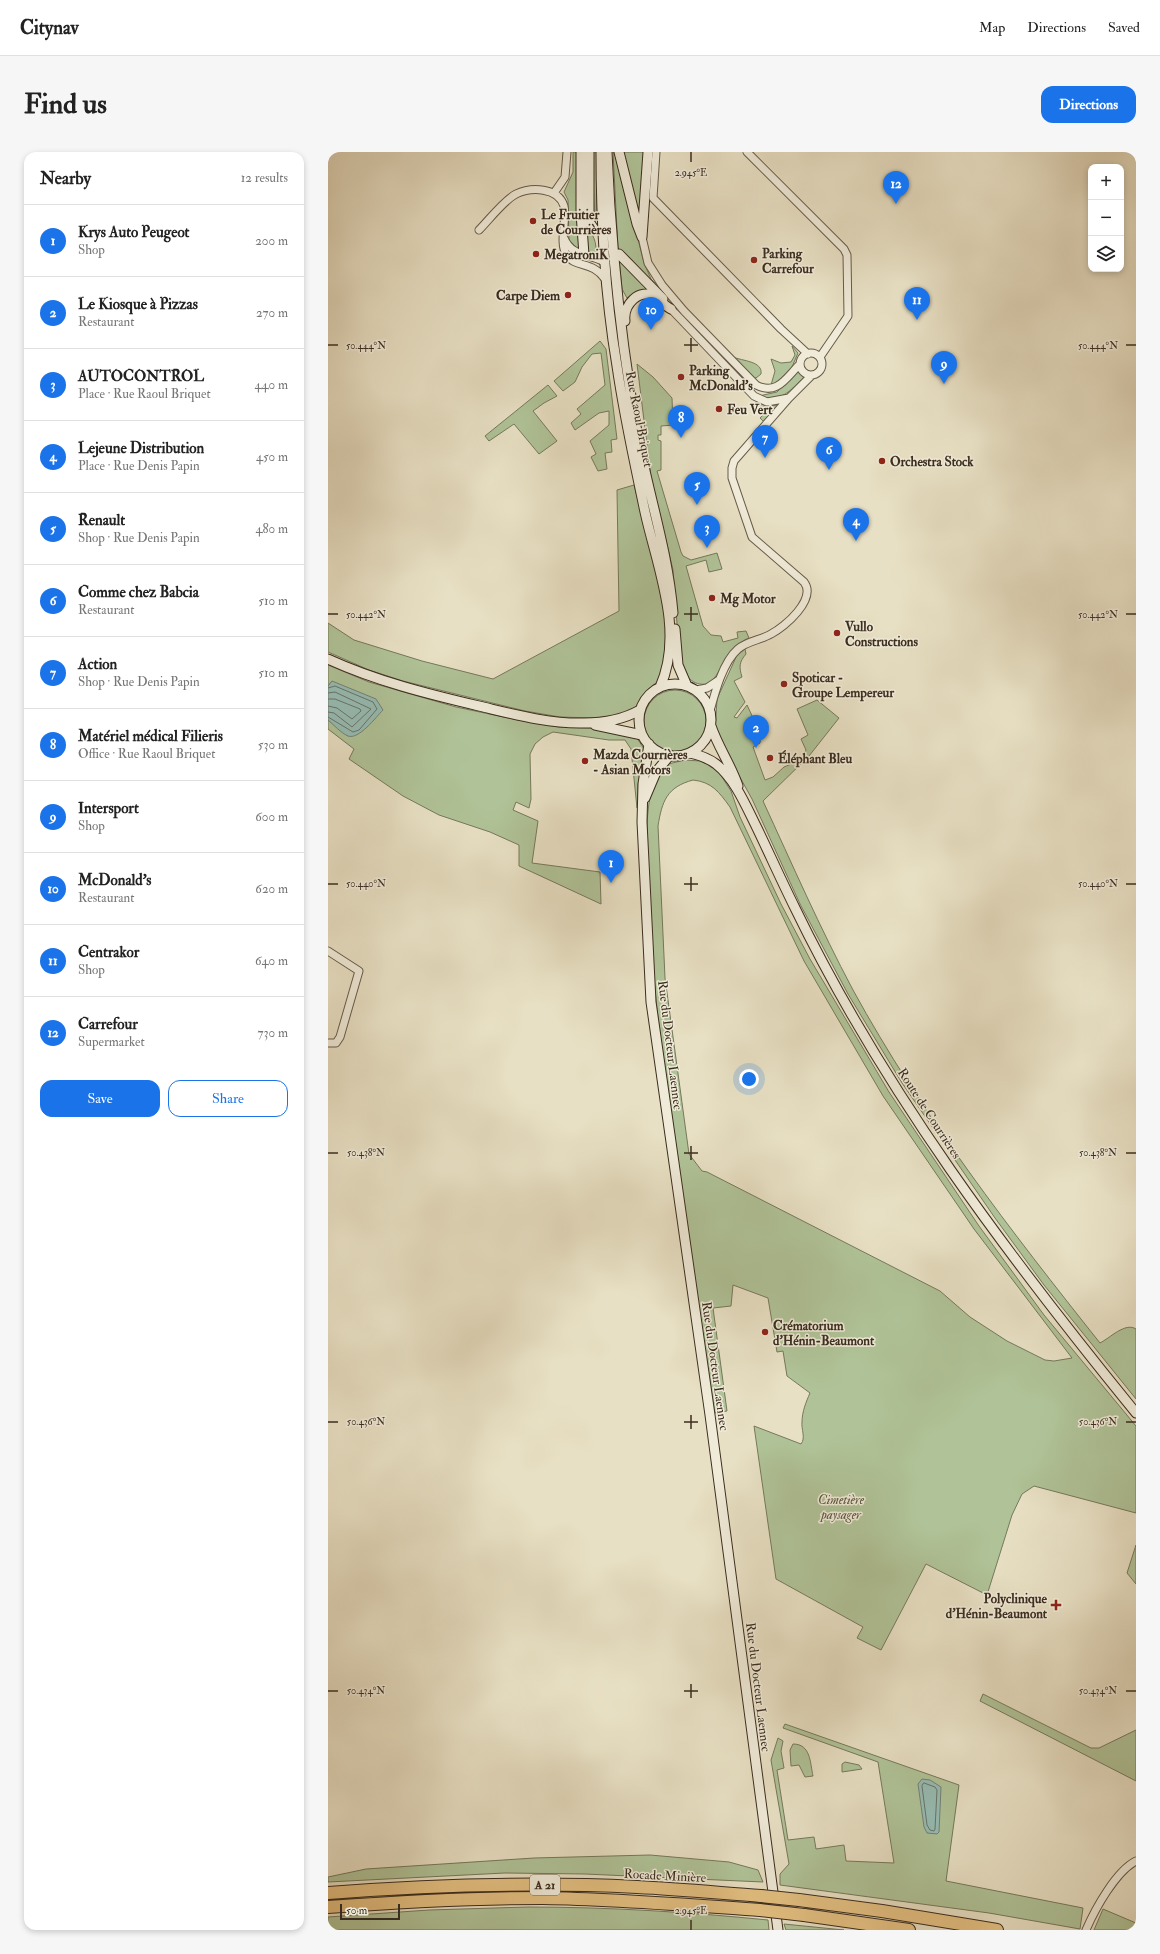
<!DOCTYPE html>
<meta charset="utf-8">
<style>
:root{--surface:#fff;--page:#f6f6f6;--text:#222;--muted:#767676;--line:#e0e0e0;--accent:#1a73e8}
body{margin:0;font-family:"IM FELL Double Pica",serif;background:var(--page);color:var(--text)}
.controls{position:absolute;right:12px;top:12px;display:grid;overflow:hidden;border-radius:8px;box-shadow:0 2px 6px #0003}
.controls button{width:36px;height:36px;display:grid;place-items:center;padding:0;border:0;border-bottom:1px solid var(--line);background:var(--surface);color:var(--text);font:20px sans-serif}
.scale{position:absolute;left:12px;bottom:10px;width:60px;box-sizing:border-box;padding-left:4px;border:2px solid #3b2d1f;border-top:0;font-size:11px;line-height:14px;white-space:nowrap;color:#3b2d1f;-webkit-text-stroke:3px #f0ebd9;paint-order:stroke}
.you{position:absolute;left:421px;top:927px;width:14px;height:14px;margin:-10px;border:3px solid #fff;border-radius:50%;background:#1a73e8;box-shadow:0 0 0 6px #1a73e833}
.badge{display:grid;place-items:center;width:26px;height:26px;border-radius:50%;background:var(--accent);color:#fff;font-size:13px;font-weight:700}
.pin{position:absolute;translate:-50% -33px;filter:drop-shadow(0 1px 2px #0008)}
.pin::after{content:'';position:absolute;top:21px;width:14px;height:12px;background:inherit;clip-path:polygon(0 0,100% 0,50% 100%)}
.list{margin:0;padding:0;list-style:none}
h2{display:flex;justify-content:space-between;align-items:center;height:52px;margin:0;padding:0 16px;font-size:17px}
h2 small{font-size:13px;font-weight:400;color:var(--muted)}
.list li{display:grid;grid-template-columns:26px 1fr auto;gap:12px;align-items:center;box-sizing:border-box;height:72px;padding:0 16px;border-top:1px solid var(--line)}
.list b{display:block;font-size:15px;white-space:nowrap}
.list p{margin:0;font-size:13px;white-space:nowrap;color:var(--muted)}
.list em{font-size:13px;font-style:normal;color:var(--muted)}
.actions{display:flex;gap:8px;padding:12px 16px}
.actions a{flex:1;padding:9px 0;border:1px solid var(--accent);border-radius:12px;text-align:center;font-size:14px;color:var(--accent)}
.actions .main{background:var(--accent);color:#fff}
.icon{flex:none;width:22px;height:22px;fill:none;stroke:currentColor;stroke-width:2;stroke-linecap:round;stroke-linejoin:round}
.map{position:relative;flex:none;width:808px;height:1778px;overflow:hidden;border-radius:12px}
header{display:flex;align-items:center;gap:24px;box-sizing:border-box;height:56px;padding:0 20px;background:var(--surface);border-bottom:1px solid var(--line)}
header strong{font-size:19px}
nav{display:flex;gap:22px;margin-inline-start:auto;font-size:14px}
.intro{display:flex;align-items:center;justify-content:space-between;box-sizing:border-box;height:96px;padding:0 24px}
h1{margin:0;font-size:28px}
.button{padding:10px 18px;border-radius:12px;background:var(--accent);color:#fff;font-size:14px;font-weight:700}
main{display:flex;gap:24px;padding:0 24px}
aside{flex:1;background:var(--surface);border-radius:12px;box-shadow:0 2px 6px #0003}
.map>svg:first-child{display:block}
.green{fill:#b0c398;stroke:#76785c;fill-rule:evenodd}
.water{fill:#97bdb4;stroke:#728378}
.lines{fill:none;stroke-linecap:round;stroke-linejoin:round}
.shore{stroke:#69756a;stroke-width:1}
.street-casing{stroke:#665a48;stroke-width:9}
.secondary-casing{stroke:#3b2d1f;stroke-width:11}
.highway-casing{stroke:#3b2d1f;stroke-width:14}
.street{stroke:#f0ebd9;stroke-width:7}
.secondary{stroke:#f0ebd9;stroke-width:9}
.highway{stroke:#e4c082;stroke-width:12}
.highway-bridge-casing{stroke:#3b2d1f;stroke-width:14;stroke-linecap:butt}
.highway-bridge{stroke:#e4c082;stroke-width:12}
.ticks{fill:none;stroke:#3b2d1f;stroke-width:1.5}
.poi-dot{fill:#8f2418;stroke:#f0ebd9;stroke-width:1.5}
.labels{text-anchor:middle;stroke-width:3;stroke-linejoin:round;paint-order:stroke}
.shield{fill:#f0ebd9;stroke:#716657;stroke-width:1}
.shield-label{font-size:12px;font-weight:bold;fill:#3b2d1f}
.poi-label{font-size:13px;font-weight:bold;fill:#3b2d1f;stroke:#f0ebd9;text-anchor:start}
.street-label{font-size:13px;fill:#3b2d1f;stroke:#f0ebd9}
.park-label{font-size:13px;font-style:italic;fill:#58523d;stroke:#f0ebd9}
.ticks-label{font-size:10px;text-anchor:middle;fill:#3b2d1f;stroke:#f0ebd9;stroke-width:3;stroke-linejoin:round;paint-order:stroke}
</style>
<header>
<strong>Citynav</strong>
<nav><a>Map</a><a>Directions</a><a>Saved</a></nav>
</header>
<div class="intro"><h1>Find us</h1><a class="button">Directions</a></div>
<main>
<aside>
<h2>Nearby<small>12 results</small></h2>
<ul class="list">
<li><span class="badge">1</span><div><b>Krys Auto Peugeot</b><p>Shop</p></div><em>200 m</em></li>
<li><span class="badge">2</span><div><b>Le Kiosque à Pizzas</b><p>Restaurant</p></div><em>270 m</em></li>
<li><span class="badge">3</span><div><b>AUTOCONTROL</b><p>Place · Rue Raoul Briquet</p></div><em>440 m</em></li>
<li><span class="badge">4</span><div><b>Lejeune Distribution</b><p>Place · Rue Denis Papin</p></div><em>450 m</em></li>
<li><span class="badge">5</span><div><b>Renault</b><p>Shop · Rue Denis Papin</p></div><em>480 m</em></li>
<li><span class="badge">6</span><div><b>Comme chez Babcia</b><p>Restaurant</p></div><em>510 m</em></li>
<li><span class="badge">7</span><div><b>Action</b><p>Shop · Rue Denis Papin</p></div><em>510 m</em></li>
<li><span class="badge">8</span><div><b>Matériel médical Filieris</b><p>Office · Rue Raoul Briquet</p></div><em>530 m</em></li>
<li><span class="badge">9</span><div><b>Intersport</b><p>Shop</p></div><em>600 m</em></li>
<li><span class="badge">10</span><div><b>McDonald's</b><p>Restaurant</p></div><em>620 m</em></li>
<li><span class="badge">11</span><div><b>Centrakor</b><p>Shop</p></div><em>640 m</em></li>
<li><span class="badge">12</span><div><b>Carrefour</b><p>Supermarket</p></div><em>730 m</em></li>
</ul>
<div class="actions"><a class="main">Save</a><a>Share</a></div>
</aside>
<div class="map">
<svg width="808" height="1778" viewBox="0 0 808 1778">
<rect width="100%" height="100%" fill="#e8e0c4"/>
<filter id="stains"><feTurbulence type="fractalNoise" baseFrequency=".005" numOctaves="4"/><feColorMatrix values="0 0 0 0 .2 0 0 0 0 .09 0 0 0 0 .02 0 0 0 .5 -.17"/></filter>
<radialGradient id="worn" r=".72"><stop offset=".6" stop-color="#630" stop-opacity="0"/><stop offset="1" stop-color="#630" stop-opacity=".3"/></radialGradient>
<path class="green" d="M 245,0 L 250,0 L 251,99 L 241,88 L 240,48 L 236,40 L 245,20 Z
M 265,0 L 269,0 L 268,69 L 266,70 Z
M 285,0 L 288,0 L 316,111 L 323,127 L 331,136 L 290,97 Z
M 294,0 L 317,0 L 313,72 Z
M 257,67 C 261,81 269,84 268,101 L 258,100 Z
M 291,107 L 321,139 L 306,141 L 299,146 L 294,137 Z
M 272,189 L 278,197 L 289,287 L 283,288 L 284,300 L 277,301 L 279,317 L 270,319 L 263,305 L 268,302 L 262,289 L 281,273 L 281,259 L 271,261 L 247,278 L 243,271 L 253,262 L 249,257 L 277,233 L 273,201 L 264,202 L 254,215 L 247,230 L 235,239 L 226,229 Z
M 464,194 L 470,201 L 464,215 L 447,233 L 443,233 L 447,219 L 443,207 L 453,211 L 463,210 L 467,203 Z
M 405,205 C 414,209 435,209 433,222 L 428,226 L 424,225 Z
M 309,212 L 325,225 L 344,246 L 345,273 L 333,274 L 333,283 L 330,283 L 330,288 L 333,289 L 333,318 L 329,319 L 353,400 L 355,404 L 363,408 L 389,401 L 394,417 L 381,420 L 378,408 L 358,414 L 375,474 L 383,483 L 393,484 L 395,490 L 410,486 L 409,480 L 418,479 L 421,486 C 395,497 394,525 379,532 C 364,534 358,524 352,512 L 345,418 L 323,325 Z
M 470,219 L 476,225 C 462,239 453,251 431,244 L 449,240 Z
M 220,233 L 229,244 L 216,251 L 205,259 L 229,289 L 211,302 L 186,272 L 161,289 L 157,284 Z
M 428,250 L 439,254 L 451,253 L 436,270 L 432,266 L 437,261 L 427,251 Z
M 306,333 L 329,423 L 339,476 L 336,513 L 331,529 L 319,538 L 307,556 L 295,563 L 266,566 L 232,565 L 197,559 L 75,529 L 41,518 L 0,500 L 0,471 L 26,488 L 94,509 L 165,527 L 291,459 L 289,338 Z
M 417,497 L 418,502 C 411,510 411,515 414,525 L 406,529 L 417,550 L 406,565 L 409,566 L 419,553 L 426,568 L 434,567 L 432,591 L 425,595 L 437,628 L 445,625 L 456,615 L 473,608 L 478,598 L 473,587 L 480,583 L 469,557 L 489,548 L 511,566 L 481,604 L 435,649 C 464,712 492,776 525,838 C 594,964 683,1079 772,1191 C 782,1186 797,1170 808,1177 L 808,1247 L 716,1133 L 667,1066 L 574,931 L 520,842 L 472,752 L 424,647 L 387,580 L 389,547 L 409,503 Z
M 0,513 L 41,530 L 128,555 L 195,569 L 231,575 L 265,576 L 308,585 L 317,598 L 317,604 L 310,632 L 309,656 L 303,597 L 297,588 L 281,588 L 225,580 L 215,585 L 207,592 L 202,602 L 203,647 L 201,656 L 188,650 L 185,658 L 210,669 L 204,711 L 272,720 L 273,752 L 191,714 L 191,693 L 162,680 L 111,663 L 75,644 L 21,607 L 26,597 L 0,577 L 0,568 L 20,584 L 4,529 L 0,534 Z
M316 569a31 31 0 1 1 62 0a31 31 0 1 1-62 0Z
M 357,608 L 372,609 L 382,613 L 392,622 L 403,639 L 412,665 L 453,752 L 482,807 L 561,940 L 651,1074 L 716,1163 L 808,1274 L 808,1361 L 706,1334 L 694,1342 L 684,1363 L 659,1443 L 598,1412 L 553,1498 L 529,1486 L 535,1475 L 448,1427 L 426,1274 L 473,1292 C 478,1286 473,1277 474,1270 C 474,1260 478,1250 482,1241 L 459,1224 L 455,1199 L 449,1200 L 440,1146 L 405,1133 L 403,1154 L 385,1156 L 399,1259 L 387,1261 L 386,1256 C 363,1103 337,950 323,797 C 320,755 320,714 319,672 C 321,644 322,635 340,612 ZM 365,628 C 384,630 391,640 402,655 L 476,809 L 555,944 L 646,1077 L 744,1206 L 726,1209 L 717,1208 L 679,1189 L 642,1165 L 612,1139 L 379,1020 L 374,1019 L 361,1002 L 337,826 L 330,674 C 334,649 339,635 365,628 Z
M 808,1393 L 808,1432 L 799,1421 Z
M 655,1542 L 763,1596 L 771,1596 L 808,1578 L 808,1629 L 652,1549 Z
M 457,1572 L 631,1633 L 618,1729 L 755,1756 L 752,1777 L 661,1761 L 452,1733 L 452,1722 L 461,1712 L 443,1608 L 450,1586 L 455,1589 L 453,1599 L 456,1616 L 449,1618 L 460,1688 L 486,1685 L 488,1697 L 516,1693 L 518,1709 L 566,1711 L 550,1610 L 455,1576 Z
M 465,1592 C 483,1592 482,1611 485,1624 L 477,1625 L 471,1613 L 463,1614 L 462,1598 Z
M 517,1610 L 531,1613 L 534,1617 L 514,1620 L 514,1612 Z
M 322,1703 L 401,1710 L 430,1718 L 435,1730 L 257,1722 L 177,1721 L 0,1730 L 0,1725 L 38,1717 L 206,1706 Z
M 200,1755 C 280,1755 360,1760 440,1768 L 441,1778 L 0,1778 L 0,1765 L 101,1758 Z
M 775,1757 L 808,1771 L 808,1778 L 766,1778 Z
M 456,1772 L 516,1778 L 458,1778 Z"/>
<path class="water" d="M 4,529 L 48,547 L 55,558 C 48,565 31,588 20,584 C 13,581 6,573 0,568 L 0,534 Z
M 594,1627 L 602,1628 L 613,1635 L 611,1680 L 609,1682 L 599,1681 L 596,1675 L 590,1632 Z"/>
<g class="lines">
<path class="shore" d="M 0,536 L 7,534 L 45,550 L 49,557 L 31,578 L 25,580 L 0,565
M 0,541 L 7,540 L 43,557 L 24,575 L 6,561 L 0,560
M 0,547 L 7,547 L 32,557 L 33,559 L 24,567 L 9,556 L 0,554
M 596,1631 L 607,1635 L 609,1638 L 607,1677 L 606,1679 L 602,1678 L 599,1673 L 594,1634 Z"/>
<defs>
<path id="street" d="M 328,0 L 325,46 L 453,177 L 480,202
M 419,0 L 516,97 L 519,103 L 520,164 L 492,205
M 226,41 L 237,25 L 239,0
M 151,78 C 161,68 176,48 188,42 C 203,35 230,35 236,54 C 239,68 231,90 238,102 C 247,117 264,108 277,127
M 314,85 L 320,111 L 334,133 L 356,159 L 428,233 C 449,244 458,226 472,212
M 236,86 C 244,105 261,101 276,110
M 343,157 L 426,244 L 439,250 L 461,246
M472 212a11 11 0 1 1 22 0a11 11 0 1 1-22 0Z
M 368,538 L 379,536 L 391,528
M 382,559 C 387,540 395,510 410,497 C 419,489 433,488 443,482 C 457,475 489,447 476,430 L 424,385 L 404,326 L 404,316 L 406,309 L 461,246 L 483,224
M 0,799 L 31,819 L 12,885 L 8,891 L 0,891
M 758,1778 C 767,1757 788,1719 808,1709"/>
<path id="secondary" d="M 253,0 L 253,61 L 256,103
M 261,0 L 261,61 L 262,71 L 266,77
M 273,0 C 273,72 277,143 289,214 C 296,263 307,312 317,360 C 329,415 357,480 332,535
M 279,0 C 283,96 293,191 310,286 C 321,344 340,401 345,461
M 291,0 L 309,72 L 314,85
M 314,85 L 320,0
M 291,102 L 335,147
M 297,169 C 295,153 311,135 328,145 C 333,149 337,154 343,157
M 347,477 L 350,513 L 359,534
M 0,507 C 48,529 100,542 151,554 C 185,562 221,572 256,571 C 275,571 296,567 312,558
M311 568a36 36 0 1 1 72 0a36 36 0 1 1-72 0Z
M 267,573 L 314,583
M 383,574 C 390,595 403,613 410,634
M 321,592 L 315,632 L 314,670 L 323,850 L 382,1263 L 450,1778
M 362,601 C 371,603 380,606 388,612 C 407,627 418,654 429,676 C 442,703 454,730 467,756 C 555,938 681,1105 808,1261
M 317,646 L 328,620 L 342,603"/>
<path id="highway" d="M 0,1741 C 103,1733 206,1730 309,1735 C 351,1737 392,1741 433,1744
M 471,1748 L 554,1759 L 669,1778
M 0,1755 C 71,1750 143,1746 215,1746 C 287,1747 360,1753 432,1758
M 476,1763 L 581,1778"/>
</defs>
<use href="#street" class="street-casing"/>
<use href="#secondary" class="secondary-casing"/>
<use href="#highway" class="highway-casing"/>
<use href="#street" class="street"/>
<use href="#secondary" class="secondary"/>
<use href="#highway" class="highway"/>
<defs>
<path id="highway-bridge" d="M 433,1744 L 471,1748
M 432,1758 L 476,1763"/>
</defs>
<use href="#highway-bridge" class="highway-bridge-casing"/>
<use href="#highway-bridge" class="highway-bridge"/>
</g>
<path class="ticks" d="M 363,0 L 363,10M 363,186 L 363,200M 0,193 L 10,193M 356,193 L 370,193M 798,193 L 808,193M 363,455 L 363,469M 0,462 L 10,462M 356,462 L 370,462M 798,462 L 808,462M 363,725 L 363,739M 0,732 L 10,732M 356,732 L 370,732M 798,732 L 808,732M 363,994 L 363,1008M 0,1001 L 10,1001M 356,1001 L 370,1001M 798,1001 L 808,1001M 363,1263 L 363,1277M 0,1270 L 10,1270M 356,1270 L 370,1270M 798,1270 L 808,1270M 363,1532 L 363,1546M 0,1539 L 10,1539M 356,1539 L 370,1539M 798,1539 L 808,1539M 363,1768 L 363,1778"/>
<g class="poi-dot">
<circle cx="205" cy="69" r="4"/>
<circle cx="208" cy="102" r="4"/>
<circle cx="426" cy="108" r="4"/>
<circle cx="240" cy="143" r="4"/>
<circle cx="353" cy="225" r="4"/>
<circle cx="391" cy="257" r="4"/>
<circle cx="554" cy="309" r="4"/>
<circle cx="384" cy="446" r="4"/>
<circle cx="509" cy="481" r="4"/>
<circle cx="456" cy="532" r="4"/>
<circle cx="442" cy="606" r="4"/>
<circle cx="257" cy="609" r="4"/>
<circle cx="437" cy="1180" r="4"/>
<path d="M726 1447h4v4h4v4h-4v4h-4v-4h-4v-4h4z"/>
</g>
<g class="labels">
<rect class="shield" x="202" y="1723" width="30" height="20" rx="3"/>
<g class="shield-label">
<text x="217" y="1737">A 21</text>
</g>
<g class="poi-label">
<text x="213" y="67">Le Fruitier<tspan x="213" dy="15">de Courrières</tspan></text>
<text x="434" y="106">Parking<tspan x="434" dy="15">Carrefour</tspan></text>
<text x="216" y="107">MegatroniK</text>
<text x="232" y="148" text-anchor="end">Carpe Diem</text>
<text x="361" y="223">Parking<tspan x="361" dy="15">McDonald's</tspan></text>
<text x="399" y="262">Feu Vert</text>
<text x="562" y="314">Orchestra Stock</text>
<text x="392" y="451">Mg Motor</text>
<text x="517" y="479">Vullo<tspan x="517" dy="15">Constructions</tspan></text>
<text x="464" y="530">Spoticar -<tspan x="464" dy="15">Groupe Lempereur</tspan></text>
<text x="265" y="607">Mazda Courrières<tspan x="265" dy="15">- Asian Motors</tspan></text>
<text x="450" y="611">Éléphant Bleu</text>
<text x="445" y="1178">Crématorium<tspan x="445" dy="15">d'Hénin-Beaumont</tspan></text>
<text x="719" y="1451" text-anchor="end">Polyclinique<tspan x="719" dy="15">d'Hénin-Beaumont</tspan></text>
</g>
<g class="street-label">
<text transform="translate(312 267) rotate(79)" y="5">Rue Raoul Briquet</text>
<text transform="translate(343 893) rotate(83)" y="5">Rue du Docteur Laennec</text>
<text transform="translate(602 961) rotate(57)" y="5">Route de Courrières</text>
<text transform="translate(388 1214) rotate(82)" y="5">Rue du Docteur Laennec</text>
<text transform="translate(431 1535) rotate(83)" y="5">Rue du Docteur Laennec</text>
<text transform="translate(337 1723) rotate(3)" y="5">Rocade Minière</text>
</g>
<g class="park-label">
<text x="513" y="1352">Cimetière<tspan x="513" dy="15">paysager</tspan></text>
</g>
</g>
<g class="ticks-label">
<text x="363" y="24">2.945°E</text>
<text x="38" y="197">50.444°N</text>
<text x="770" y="197">50.444°N</text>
<text x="38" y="466">50.442°N</text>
<text x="770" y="466">50.442°N</text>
<text x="38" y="735">50.440°N</text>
<text x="770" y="735">50.440°N</text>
<text x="38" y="1004">50.438°N</text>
<text x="770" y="1004">50.438°N</text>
<text x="38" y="1273">50.436°N</text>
<text x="770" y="1273">50.436°N</text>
<text x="38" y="1542">50.434°N</text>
<text x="770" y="1542">50.434°N</text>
<text x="363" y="1762">2.945°E</text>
</g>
<rect width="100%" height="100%" filter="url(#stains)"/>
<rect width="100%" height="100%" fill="url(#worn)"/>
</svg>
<div class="controls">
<button>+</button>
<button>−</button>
<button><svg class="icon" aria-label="layers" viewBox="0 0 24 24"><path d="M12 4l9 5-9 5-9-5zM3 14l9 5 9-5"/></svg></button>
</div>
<div class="scale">50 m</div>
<div class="you"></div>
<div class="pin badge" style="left:283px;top:731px">1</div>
<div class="pin badge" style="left:428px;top:596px">2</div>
<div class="pin badge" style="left:379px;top:396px">3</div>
<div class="pin badge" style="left:528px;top:389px">4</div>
<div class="pin badge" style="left:369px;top:353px">5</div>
<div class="pin badge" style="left:501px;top:318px">6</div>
<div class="pin badge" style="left:437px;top:306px">7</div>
<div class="pin badge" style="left:353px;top:286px">8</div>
<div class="pin badge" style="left:616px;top:232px">9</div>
<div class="pin badge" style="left:323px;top:178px">10</div>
<div class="pin badge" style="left:589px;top:168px">11</div>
<div class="pin badge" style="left:568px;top:52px">12</div>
</div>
</main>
